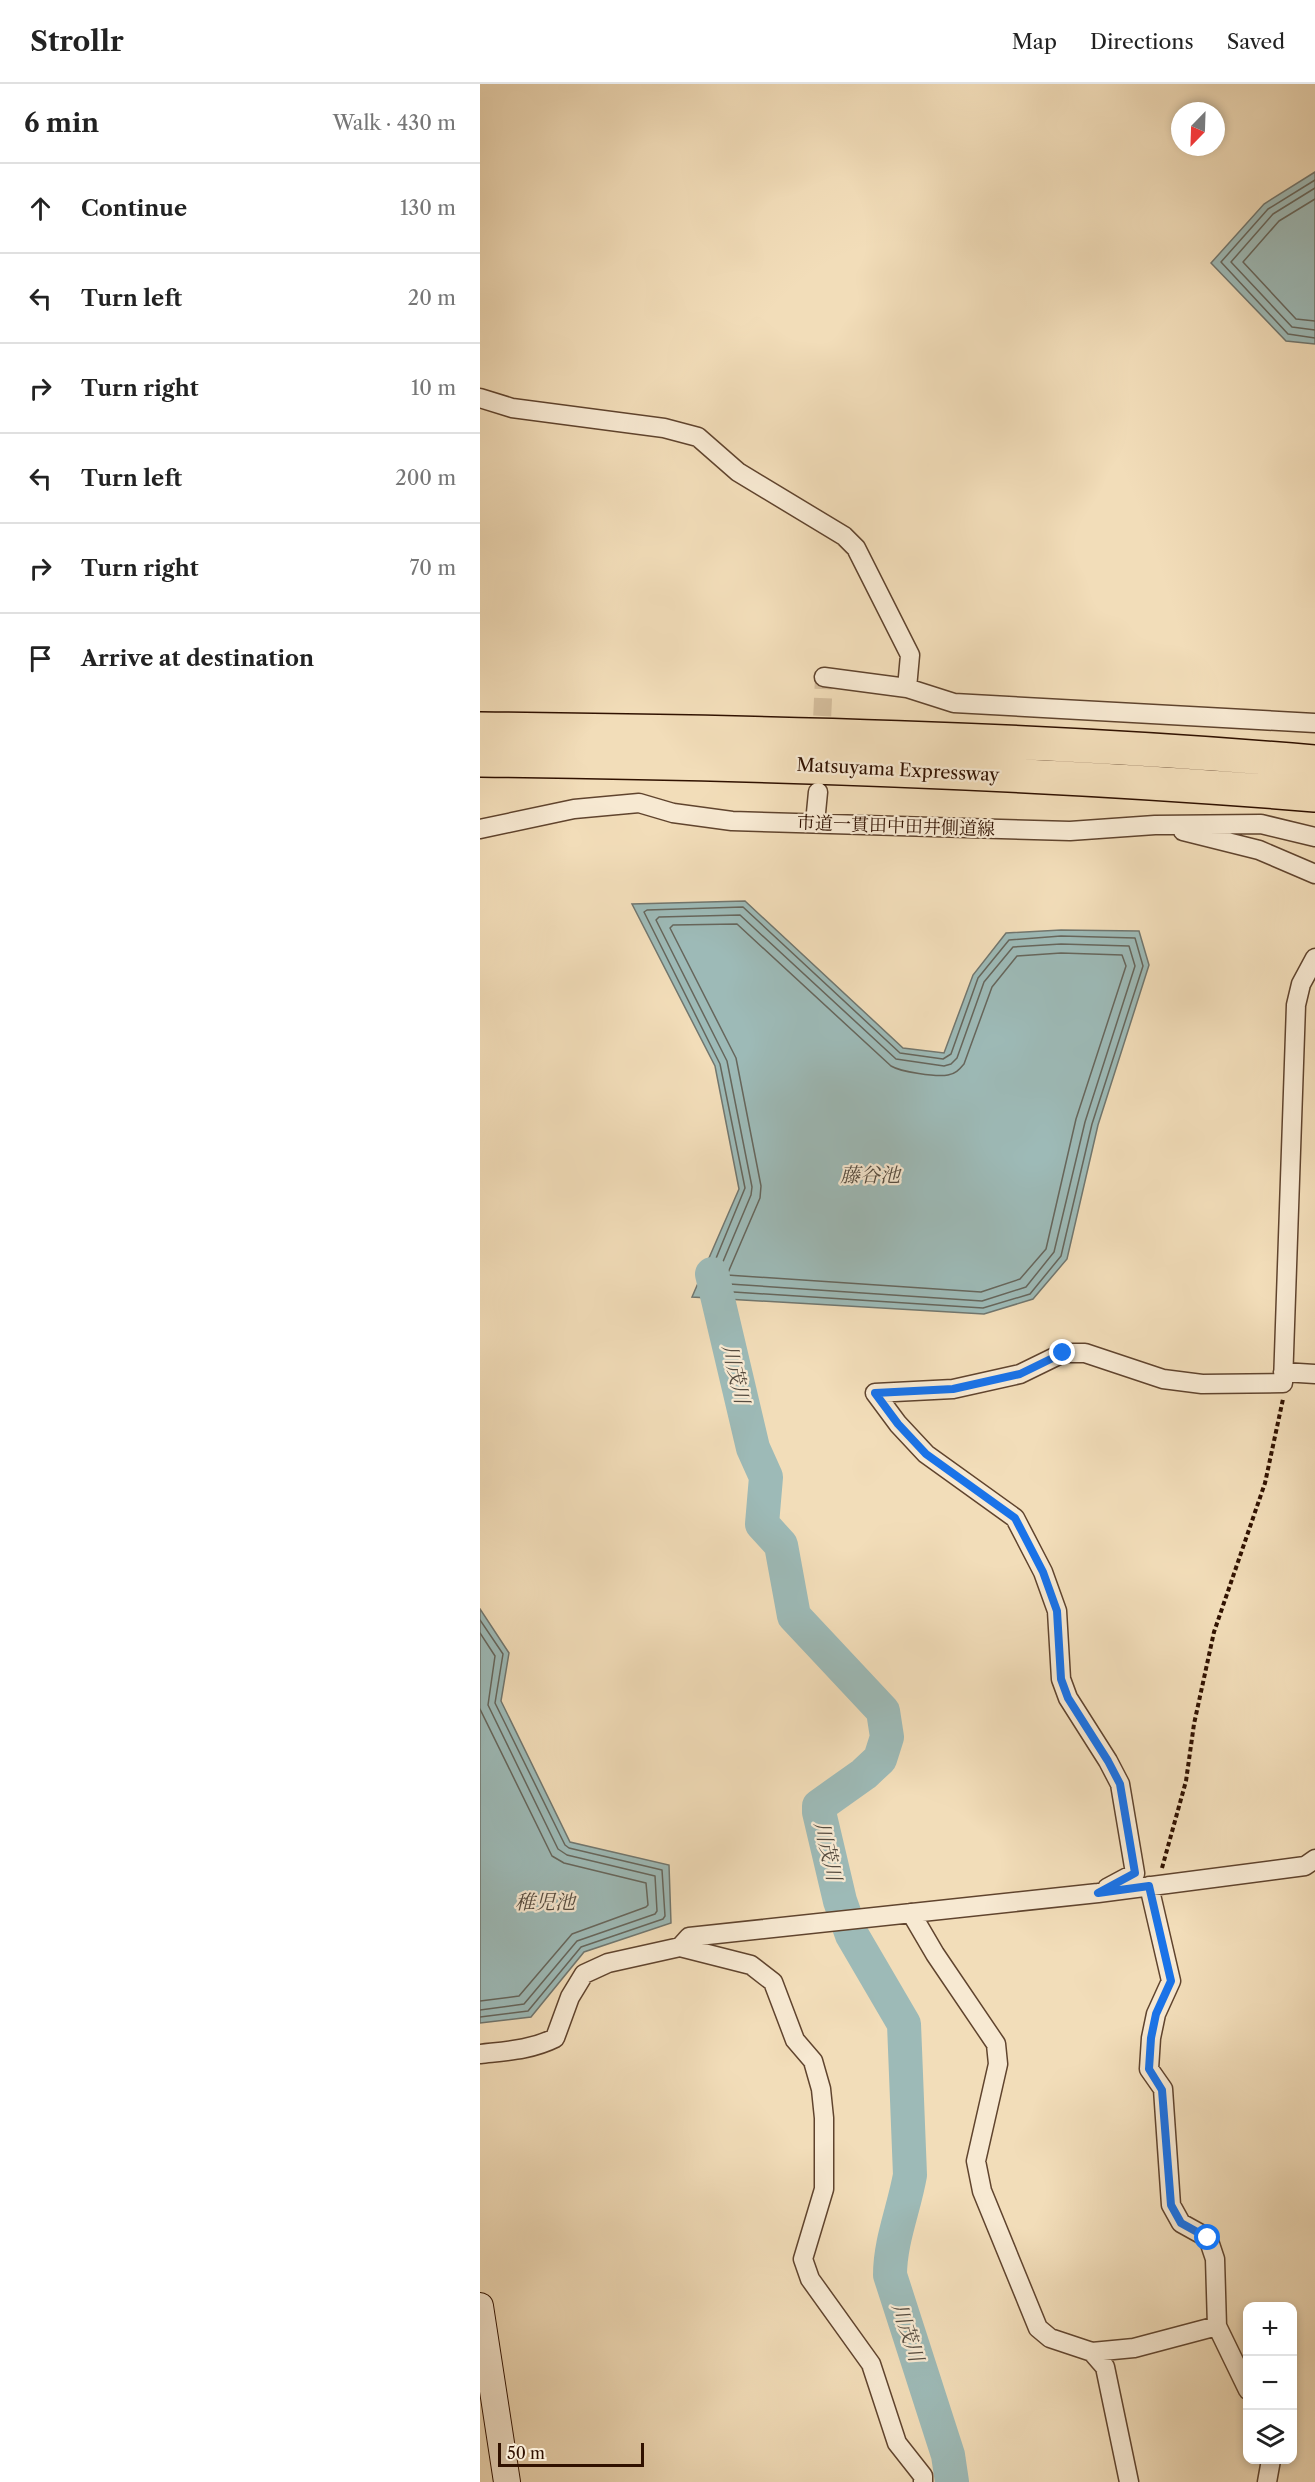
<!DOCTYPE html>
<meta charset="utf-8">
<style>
:root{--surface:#fff;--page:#f6f6f6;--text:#222;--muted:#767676;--line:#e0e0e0}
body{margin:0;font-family:"Libre Caslon Text","Noto Serif JP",serif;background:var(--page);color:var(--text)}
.controls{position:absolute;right:18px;bottom:18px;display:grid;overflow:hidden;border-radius:12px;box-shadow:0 3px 9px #0003}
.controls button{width:54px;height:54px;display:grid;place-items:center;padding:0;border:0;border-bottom:2px solid var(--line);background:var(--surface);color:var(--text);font:30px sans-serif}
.compass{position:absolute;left:691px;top:18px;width:54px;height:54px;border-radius:50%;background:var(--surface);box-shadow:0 3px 9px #0003;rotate:203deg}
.scale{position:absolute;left:18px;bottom:15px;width:146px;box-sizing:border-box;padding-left:6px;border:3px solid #301100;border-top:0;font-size:16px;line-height:21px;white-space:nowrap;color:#301100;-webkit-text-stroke:4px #f7e9d2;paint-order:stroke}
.stop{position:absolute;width:18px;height:18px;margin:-14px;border:4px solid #1a73e8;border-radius:50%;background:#fff}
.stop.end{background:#1a73e8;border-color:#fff;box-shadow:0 2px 6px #0008}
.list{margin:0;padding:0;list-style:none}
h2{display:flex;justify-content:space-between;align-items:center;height:78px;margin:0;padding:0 24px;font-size:26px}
h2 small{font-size:20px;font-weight:400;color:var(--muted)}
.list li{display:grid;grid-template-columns:39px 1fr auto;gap:18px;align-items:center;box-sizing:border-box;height:90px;padding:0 24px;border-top:2px solid var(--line)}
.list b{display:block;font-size:22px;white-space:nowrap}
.list em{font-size:20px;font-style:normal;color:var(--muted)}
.icon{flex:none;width:33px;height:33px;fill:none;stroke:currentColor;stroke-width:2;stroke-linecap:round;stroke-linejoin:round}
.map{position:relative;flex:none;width:835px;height:2398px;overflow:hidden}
header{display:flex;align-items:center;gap:36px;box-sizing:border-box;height:84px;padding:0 30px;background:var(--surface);border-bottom:2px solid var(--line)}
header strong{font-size:28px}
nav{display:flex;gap:33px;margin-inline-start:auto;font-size:21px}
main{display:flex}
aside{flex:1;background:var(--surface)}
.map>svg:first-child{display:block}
.water{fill:#9dbab7;stroke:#71766e;stroke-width:1.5}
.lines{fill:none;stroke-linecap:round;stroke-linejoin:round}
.shore{stroke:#66665c;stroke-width:1.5}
.river{stroke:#9dbab7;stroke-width:34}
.street-tunnel{stroke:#d5be9d;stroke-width:18;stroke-dasharray:18 9;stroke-linecap:butt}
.street-casing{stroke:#60442e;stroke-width:21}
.secondary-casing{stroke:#301100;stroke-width:28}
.highway-casing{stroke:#301100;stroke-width:36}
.path{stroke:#301100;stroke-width:4;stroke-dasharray:4.5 3;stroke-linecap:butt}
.street{stroke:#f7e9d2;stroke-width:18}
.secondary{stroke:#f7e9d2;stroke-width:26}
.highway{stroke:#f2ddb9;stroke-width:33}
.route{stroke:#1a73e8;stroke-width:8}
.labels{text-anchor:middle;stroke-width:4.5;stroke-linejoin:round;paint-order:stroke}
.street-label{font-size:18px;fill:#301100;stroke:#f7e9d2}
.water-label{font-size:20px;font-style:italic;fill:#564c40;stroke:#f7e9d2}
</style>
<header>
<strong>Strollr</strong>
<nav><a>Map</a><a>Directions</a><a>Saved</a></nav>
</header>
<main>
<aside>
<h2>6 min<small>Walk · 430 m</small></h2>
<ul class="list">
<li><svg class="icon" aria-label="ahead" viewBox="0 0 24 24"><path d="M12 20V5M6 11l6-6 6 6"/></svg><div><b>Continue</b></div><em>130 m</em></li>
<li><svg class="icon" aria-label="left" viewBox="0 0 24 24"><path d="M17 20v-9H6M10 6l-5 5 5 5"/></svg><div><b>Turn left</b></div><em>20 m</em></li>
<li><svg class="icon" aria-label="right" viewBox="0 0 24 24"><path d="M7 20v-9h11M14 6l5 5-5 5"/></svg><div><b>Turn right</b></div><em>10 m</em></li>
<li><svg class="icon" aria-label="left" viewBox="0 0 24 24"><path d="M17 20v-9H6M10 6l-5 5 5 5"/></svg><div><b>Turn left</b></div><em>200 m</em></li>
<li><svg class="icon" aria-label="right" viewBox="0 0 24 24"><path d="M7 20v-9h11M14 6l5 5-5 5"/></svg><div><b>Turn right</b></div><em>70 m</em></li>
<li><svg class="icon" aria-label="arrive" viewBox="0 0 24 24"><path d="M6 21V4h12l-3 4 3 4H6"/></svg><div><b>Arrive at destination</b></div></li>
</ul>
</aside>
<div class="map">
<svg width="835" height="2398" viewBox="0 0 835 2398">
<rect width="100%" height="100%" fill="#f2ddb9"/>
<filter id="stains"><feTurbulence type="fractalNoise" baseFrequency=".00333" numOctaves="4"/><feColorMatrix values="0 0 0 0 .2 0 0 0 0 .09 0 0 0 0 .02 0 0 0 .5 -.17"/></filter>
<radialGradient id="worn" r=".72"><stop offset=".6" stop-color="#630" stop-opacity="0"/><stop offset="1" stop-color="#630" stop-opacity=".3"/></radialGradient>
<path class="water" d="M 835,88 L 835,260 L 806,257 L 731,179 L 784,120 Z
M 265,817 L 423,964 L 464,969 L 493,891 L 526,849 L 581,846 L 659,847 L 669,881 L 618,1041 L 587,1175 L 553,1215 L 504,1230 L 212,1213 L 259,1105 L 235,982 L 152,820 Z
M 0,1525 L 29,1569 L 21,1617 L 90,1758 L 189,1781 L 191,1839 L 104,1868 L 51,1933 L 0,1939 Z"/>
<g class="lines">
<path class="shore" d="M 835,96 L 788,125 L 741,178 L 808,250 L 835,254
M 835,104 L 793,130 L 751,178 L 812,243 L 835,246
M 835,115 L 799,137 L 763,178 L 816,235 L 835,237
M 263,823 L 420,969 L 463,975 L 471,970 L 498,894 L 529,856 L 581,852 L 655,854 L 663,882 L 612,1040 L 581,1172 L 550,1210 L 503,1224 L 223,1206 L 265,1104 L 240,980 L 164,828 L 167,826 Z
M 260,831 L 416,975 L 464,982 L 471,980 L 477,974 L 504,898 L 533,863 L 581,860 L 649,862 L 655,882 L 605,1038 L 574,1168 L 546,1203 L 502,1217 L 234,1199 L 271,1111 L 272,1103 L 247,977 L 176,836 L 179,833 Z
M 257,840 L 411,982 C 421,988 456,993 468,991 C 475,990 479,986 484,980 L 512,903 L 537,872 L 581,869 L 642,871 L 646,882 L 596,1035 L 566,1165 L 540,1195 L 501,1208 L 247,1191 L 280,1114 L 281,1102 L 256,974 L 190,844 L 193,841 Z
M 0,1536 L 23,1570 L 15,1619 L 85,1761 L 89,1764 L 182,1786 L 185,1832 L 183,1835 L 101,1863 L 48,1927 L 0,1933
M 0,1549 L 15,1572 L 8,1621 L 78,1765 L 87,1771 L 175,1792 L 177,1827 L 175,1830 L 97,1857 L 44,1920 L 0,1926
M 0,1625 L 72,1772 L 84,1779 L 166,1799 L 168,1821 L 166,1823 L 92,1850 L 39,1912 L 0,1917"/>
<path class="river" d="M 232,1190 L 273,1364 L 286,1393 L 282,1440 L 301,1461 L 314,1532 L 403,1627 L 407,1653 L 400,1675 L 384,1690 L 339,1722 L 339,1728 L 360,1817 L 372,1851 L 424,1940 L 430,2091 C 424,2125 410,2157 410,2191 L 468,2371 L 472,2398"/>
<path class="street-tunnel" d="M 341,659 L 344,593"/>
<defs>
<path id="street" d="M 0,314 L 32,324 L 184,344 L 218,353 L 258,388 L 364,452 L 376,464 L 430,571 L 427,604
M 344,593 L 427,604 L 474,619 L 835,639
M 335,739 L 338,708
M 0,745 L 94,725 L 159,719 L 193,729 L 252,737 L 590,747 L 675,741 L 781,740 L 835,753
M 703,747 L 779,766 L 835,790
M 803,1288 L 835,1290
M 395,1309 L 473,1305 L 540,1290 L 583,1269 L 605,1269 L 683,1295 L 722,1300 L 803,1299 L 816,921 L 821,900 L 835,874
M 395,1309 L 418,1340 L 446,1370 L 535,1434 L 563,1488 L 577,1527 L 581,1595 L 588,1614 L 628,1677 L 640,1700 L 655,1789 L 627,1804
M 669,1802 L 691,1897 L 676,1930 L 671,1954 L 669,1985 L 683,2005 L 691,2121 L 701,2139 L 728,2154 L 735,2175 L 737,2242 L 768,2306
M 431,1829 L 455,1870 L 516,1960 L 518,1980 L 496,2077 L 502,2107 L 558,2244 L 570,2254 L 612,2268 L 625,2283 L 649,2398
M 200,1863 L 271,1881 L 293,1898 L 315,1956 L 333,1977 L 341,2005 L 344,2034 L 344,2105 L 323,2175 L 330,2195 L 391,2280 L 417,2359 L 443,2392 L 443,2398
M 0,1970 C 26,1967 51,1966 75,1954 L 90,1913 L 104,1890 L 128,1879 L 200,1863 L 209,1853 L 618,1809 L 825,1782 L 835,1775
M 612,2268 L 654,2264 L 737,2242
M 787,2398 L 791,2376"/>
<path id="secondary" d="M 0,2222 L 27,2398"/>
<path id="highway" d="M 0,645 C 279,648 557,654 835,678
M 0,676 C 279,679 557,688 835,711"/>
</defs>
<use href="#street" class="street-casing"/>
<use href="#secondary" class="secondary-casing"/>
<use href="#highway" class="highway-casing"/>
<path class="path" d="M 682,1784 L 706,1697 L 714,1640 L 734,1548 L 785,1399 L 803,1315"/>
<use href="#street" class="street"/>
<use href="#secondary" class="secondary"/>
<use href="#highway" class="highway"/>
</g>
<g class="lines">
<path class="route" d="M 583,1269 L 540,1290 L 473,1305 L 395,1309 L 418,1340 L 446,1370 L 535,1434 L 563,1488 L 577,1527 L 581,1595 L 588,1614 L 628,1677 L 640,1700 L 655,1789 L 618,1809 L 669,1802 L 691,1897 L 676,1930 L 671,1954 L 669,1985 L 682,2006 L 691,2121 L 701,2139 L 728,2154"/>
</g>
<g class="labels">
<g class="street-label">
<text transform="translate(418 686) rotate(3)" y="6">Matsuyama Expressway</text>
<text transform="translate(416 742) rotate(2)" y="6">市道一貫田中田井側道線</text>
</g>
<g class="water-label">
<text x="390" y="1098">藤谷池</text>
<text transform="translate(256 1290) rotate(77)" y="7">川茂川</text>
<text transform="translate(348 1767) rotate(77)" y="7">川茂川</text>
<text x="65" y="1825">稚児池</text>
<text transform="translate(428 2248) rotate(72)" y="7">川茂川</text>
</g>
</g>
<rect width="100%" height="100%" filter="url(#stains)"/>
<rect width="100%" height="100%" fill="url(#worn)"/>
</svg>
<div class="controls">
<button>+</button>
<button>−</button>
<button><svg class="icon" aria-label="layers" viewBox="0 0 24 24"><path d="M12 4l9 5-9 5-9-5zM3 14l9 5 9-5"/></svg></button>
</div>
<svg class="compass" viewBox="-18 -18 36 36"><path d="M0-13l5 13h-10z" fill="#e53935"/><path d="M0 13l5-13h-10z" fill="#767676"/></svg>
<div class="scale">50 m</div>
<div class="stop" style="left:728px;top:2154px"></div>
<div class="stop end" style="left:583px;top:1269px"></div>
</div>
</main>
